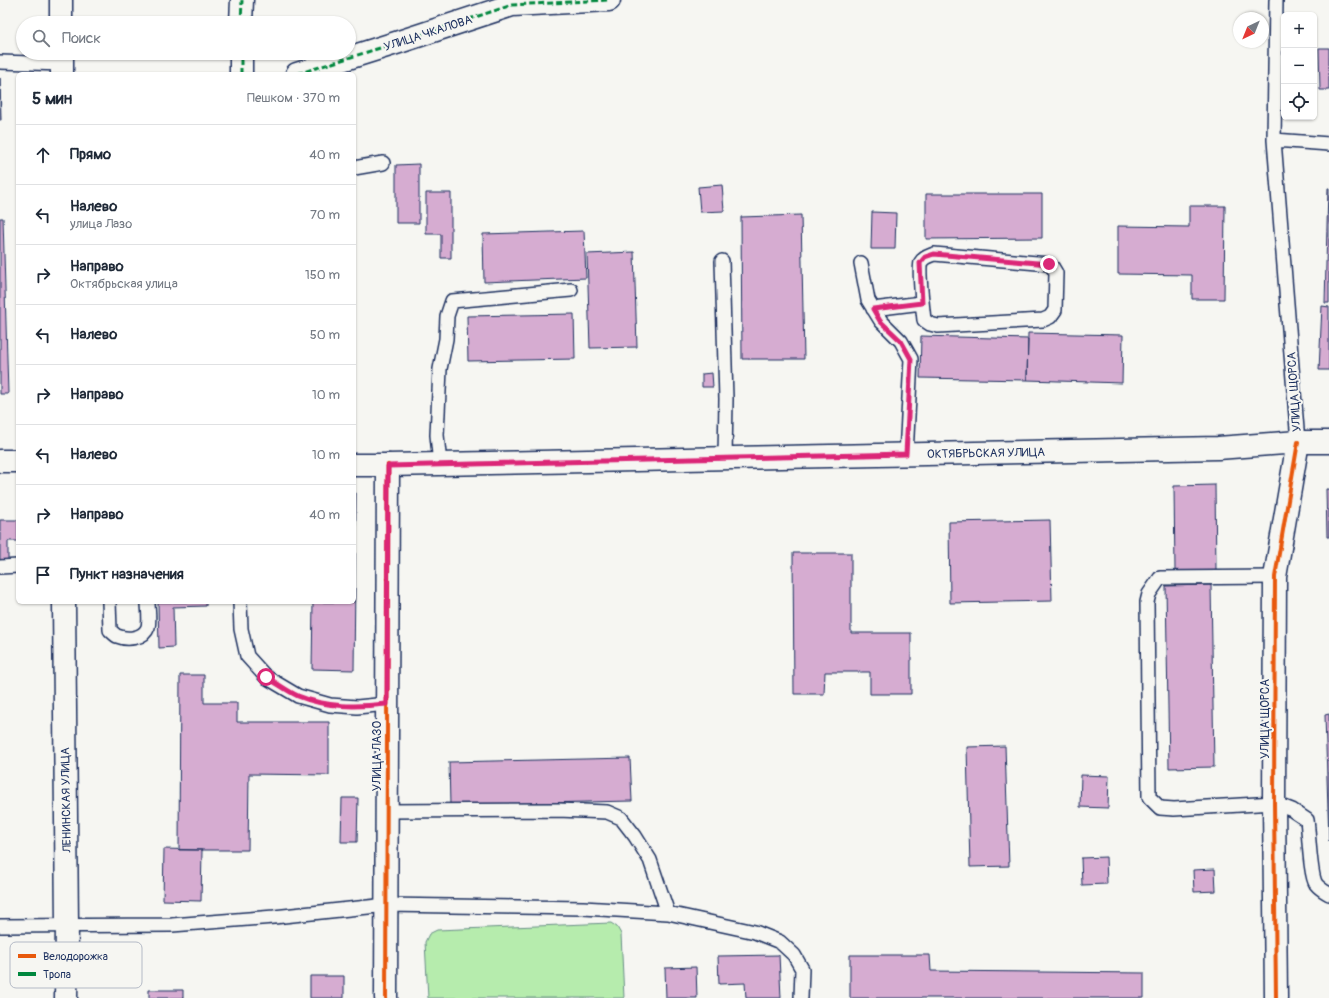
<!DOCTYPE html>
<html lang="ru">
<meta charset="utf-8">
<style>
:root{--surface:#fff;--page:#f6f6f7;--text:#1f2937;--muted:#747a83;--line:#e0e1e3}
body{margin:0;font-family:Pangolin,sans-serif;background:var(--page);color:var(--text)}
.controls{position:absolute;right:12px;top:12px;display:grid;overflow:hidden;border-radius:6px;box-shadow:0 1px 3px #0004}
.controls button{width:36px;height:36px;display:grid;place-items:center;padding:0;border:0;border-bottom:1px solid var(--line);background:var(--surface);color:var(--text);font:20px sans-serif}
.compass{position:absolute;left:1233px;top:12px;width:36px;height:36px;border-radius:50%;background:var(--surface);box-shadow:0 1px 3px #0004;rotate:223deg}
.stop{position:absolute;width:12px;height:12px;margin:-9px;border:3px solid #db2777;border-radius:50%;background:#fff}
.stop.end{background:#db2777;border-color:#fff;box-shadow:0 1px 4px #0008}
.list{margin:0;padding:0;list-style:none}
h2{display:flex;justify-content:space-between;align-items:center;height:52px;margin:0;padding:0 16px;font-size:17px}
h2 small{font-size:13px;font-weight:400;color:var(--muted)}
.list li{display:grid;grid-template-columns:26px 1fr auto;gap:12px;align-items:center;box-sizing:border-box;height:60px;padding:0 16px;border-top:1px solid var(--line)}
.list b{display:block;font-size:15px;white-space:nowrap}
.list p{margin:0;font-size:13px;white-space:nowrap;color:var(--muted)}
.list em{font-size:13px;font-style:normal;color:var(--muted)}
.icon{flex:none;width:22px;height:22px;fill:none;stroke:currentColor;stroke-width:2;stroke-linecap:round;stroke-linejoin:round}
.map{position:relative;flex:none;width:1329px;height:998px;overflow:hidden}
.search{position:absolute;background:var(--surface);box-shadow:0 1px 3px #0004;left:16px;top:16px;width:340px;height:44px;display:flex;align-items:center;gap:10px;box-sizing:border-box;padding:0 14px;border-radius:22px;color:var(--muted);font-size:15px}
.panel{position:absolute;background:var(--surface);box-shadow:0 1px 3px #0004;left:16px;top:72px;width:340px;height:532px;border-radius:6px}
.map>svg:first-child{display:block}
.green{fill:#b6ecad;stroke:#688e86}
.building{fill:#d6acd1;stroke:#1b2f5e}
.lines{fill:none;stroke-linecap:round;stroke-linejoin:round}
.lane-casing{stroke:#1b2f5e;stroke-width:16}
.street-casing{stroke:#1b2f5e;stroke-width:25}
.secondary-casing{stroke:#1b2f5e;stroke-width:25}
.lane{stroke:#f6f6f2;stroke-width:13}
.street{stroke:#f6f6f2;stroke-width:22}
.secondary{stroke:#f6f6f2;stroke-width:22}
.quiet{stroke:#00873e;stroke-width:3;stroke-dasharray:6 3;stroke-linecap:butt}
.cycleway-casing{stroke:#f6f6f2;stroke-width:6}
.cycleway{stroke:#e8590c;stroke-width:4}
.route{stroke:#db2777;stroke-width:5}
.labels{text-anchor:middle;stroke-width:4;stroke-linejoin:round;paint-order:stroke}
.street-label{font-size:12px;fill:#1b2f5e;stroke:#f6f6f2}
.key{fill:#f6f6f2;stroke:#b4bac6;stroke-width:1}
.key-label{font-size:11px;fill:#1b2f5e}
</style>
<div class="map">
<svg width="1329" height="998" viewBox="0 0 1329 998">
<rect width="100%" height="100%" fill="#f6f6f2"/>
<filter id="ink" filterUnits="userSpaceOnUse"><feTurbulence type="fractalNoise" baseFrequency=".025" numOctaves="2"/><feDisplacementMap in="SourceGraphic" scale="8" xChannelSelector="R" yChannelSelector="G"/><feConvolveMatrix kernelMatrix="1 2 1 2 8 2 1 2 1" color-interpolation-filters="sRGB"/></filter>
<g filter="url(#ink)">
<path class="green" d="M 611,923 L 617,927 L 621,934 L 624,998 L 428,998 L 425,942 L 429,934 L 437,930 Z"/>
<path class="building" d="M 1319,48 L 1329,48 L 1329,90 L 1320,90 Z
M 0,78 L 1,120 L 0,120 Z
M 419,164 L 419,223 L 396,223 L 396,165 Z
M 722,185 L 724,211 L 700,212 L 698,187 Z
M 1328,188 L 1329,188 L 1329,303 L 1325,303 Z
M 426,193 L 451,193 L 451,258 L 441,258 L 441,234 L 426,234 Z
M 926,194 L 1042,194 L 1042,238 L 926,239 Z
M 1189,206 L 1225,206 L 1224,299 L 1192,299 L 1192,275 L 1118,274 L 1118,226 L 1189,227 Z
M 872,212 L 896,213 L 895,249 L 871,249 Z
M 801,215 L 804,359 L 742,359 L 741,217 Z
M 0,218 L 3,218 L 8,394 L 0,394 Z
M 584,231 L 586,278 L 484,282 L 483,234 Z
M 634,252 L 637,347 L 590,348 L 587,254 Z
M 1322,306 L 1329,307 L 1329,370 L 1319,370 Z
M 574,314 L 575,359 L 468,361 L 467,316 Z
M 1028,333 L 1123,335 L 1122,383 L 1027,380 Z
M 921,336 L 1028,339 L 1027,380 L 920,378 Z
M 712,373 L 713,387 L 702,387 L 702,374 Z
M 1215,485 L 1216,571 L 1175,571 L 1174,486 Z
M 1326,489 L 1329,489 L 1329,537 L 1327,537 Z
M 354,493 L 356,493 L 354,670 L 312,669 L 313,602 L 354,602 Z
M 0,520 L 18,520 L 18,541 L 8,541 L 8,560 L 0,560 Z
M 1050,520 L 1052,601 L 950,603 L 949,522 Z
M 793,553 L 851,553 L 851,633 L 911,633 L 911,694 L 870,694 L 870,672 L 825,672 L 824,694 L 794,694 Z
M 1211,585 L 1214,767 L 1169,768 L 1166,586 Z
M 158,602 L 206,602 L 206,606 L 173,607 L 174,647 L 159,648 Z
M 180,675 L 204,675 L 204,703 L 237,703 L 237,722 L 329,722 L 329,775 L 249,774 L 248,850 L 179,850 Z
M 1329,714 L 1329,841 L 1325,715 Z
M 1005,746 L 1009,866 L 970,867 L 967,747 Z
M 630,758 L 632,801 L 450,805 L 449,762 Z
M 1081,775 L 1109,776 L 1108,808 L 1080,807 Z
M 342,798 L 358,798 L 357,842 L 341,842 Z
M 164,849 L 202,850 L 201,901 L 163,900 Z
M 1106,857 L 1107,884 L 1082,885 L 1081,858 Z
M 1215,869 L 1216,891 L 1194,892 L 1193,870 Z
M 779,955 L 781,998 L 746,998 L 745,983 L 719,984 L 718,956 Z
M 850,955 L 930,955 L 931,971 L 1144,973 L 1144,998 L 850,998 Z
M 696,967 L 697,998 L 666,998 L 665,968 Z
M 310,976 L 344,976 L 344,998 L 310,998 Z
M 149,990 L 183,990 L 183,998 L 149,998 Z"/>
<g class="lines">
<defs>
<path id="lane" d="M 1276,0 L 1274,140 L 1298,442
M 0,62 L 62,64
M 1274,140 L 1329,144
M 354,168 L 383,163
M 934,254 L 1049,264 L 1053,268 L 1056,273 L 1055,310 L 1050,317 L 1043,320 L 938,326 L 930,324 L 924,320 C 923,310 918,269 921,262 C 924,257 929,256 934,254 Z
M 722,261 L 726,399 L 725,458
M 861,263 L 868,300 L 881,321 L 901,341 L 911,359 L 906,455
M 873,309 L 922,303
M 440,464 L 437,435 L 440,369 L 446,339 L 447,316 L 452,301 L 571,290
M 0,567 L 18,566
M 1275,577 L 1160,578 L 1149,594 L 1147,602 L 1149,797 L 1160,808 L 1174,809 L 1274,803 L 1292,810 L 1307,820 C 1309,834 1310,875 1316,884 C 1320,889 1324,891 1329,894
M 109,602 L 110,630 C 112,632 115,635 117,636 C 127,640 144,639 148,627 C 150,620 148,610 148,602
M 240,602 L 241,629 L 247,656 L 266,677 L 298,696 L 330,705 L 357,707 L 387,704
M 387,811 L 558,810 L 607,812 L 621,818 L 635,836 L 650,860 L 668,913
M 0,926 L 172,925 L 274,917 L 387,905 L 583,908 L 668,913 L 755,932 L 780,942 L 794,955 L 802,969 L 801,998"/>
<path id="street" d="M 241,23 L 242,0
M 241,74 L 241,53
M 297,74 L 396,43 L 512,5 L 609,0
M 386,998 L 388,465"/>
<path id="secondary" d="M 61,0 L 61,23
M 62,53 L 62,74
M 0,461 L 18,461
M 354,465 L 388,465 L 1218,448 L 1298,442 L 1329,442
M 64,602 L 67,926 L 66,998
M 1276,998 L 1274,803 L 1275,577 L 1298,442"/>
</defs>
<use href="#lane" class="lane-casing"/>
<use href="#street" class="street-casing"/>
<use href="#secondary" class="secondary-casing"/>
<use href="#lane" class="lane"/>
<use href="#street" class="street"/>
<use href="#secondary" class="secondary"/>
<path class="quiet" d="M 241,23 L 242,0
M 241,74 L 241,53
M 297,74 L 396,43 L 512,5 L 609,0"/>
<defs>
<path id="cycleway" d="M 386,998 L 388,465
M 1276,998 L 1274,803 L 1275,577 L 1298,442"/>
</defs>
<use href="#cycleway" class="cycleway-casing"/>
<use href="#cycleway" class="cycleway"/>
</g>
</g>
<g class="lines" filter="url(#ink)">
<path class="route" d="M 266,677 C 277,683 287,691 298,696 C 327,708 357,707 387,704 L 388,466 L 906,454 L 911,359 L 901,341 L 880,321 L 873,309 L 922,303 L 920,263 L 925,257 L 934,254 L 1049,264"/>
</g>
<g class="labels">
<g class="street-label">
<text transform="translate(428 33) rotate(-18)" y="4">УЛИЦА ЧКАЛОВА</text>
<text transform="translate(1294 392) rotate(-94)" y="4">УЛИЦА ЩОРСА</text>
<text transform="translate(986 453) rotate(-1)" y="4">ОКТЯБРЬСКАЯ УЛИЦА</text>
<text transform="translate(1265 719) rotate(-90)" y="4">УЛИЦА ЩОРСА</text>
<text transform="translate(377 756) rotate(-90)" y="4">УЛИЦА ЛАЗО</text>
<text transform="translate(66 800) rotate(-91)" y="4">ЛЕНИНСКАЯ УЛИЦА</text>
</g>
</g>
<rect x="10" y="942" width="132" height="46" rx="6" class="key"/>
<rect x="18" y="954" width="18" height="4" fill="#e8590c"/>
<rect x="18" y="972" width="18" height="4" fill="#00873e"/>
<g class="key-label">
<text x="43" y="960">Велодорожка</text>
<text x="43" y="978">Тропа</text>
</g>
</svg>
<div class="controls">
<button>+</button>
<button>−</button>
<button><svg class="icon" aria-label="locate" viewBox="0 0 24 24"><circle cx="12" cy="12" r="6"/><path d="M12 2v4M12 18v4M2 12h4M18 12h4"/></svg></button>
</div>
<svg class="compass" viewBox="-18 -18 36 36"><path d="M0-13l5 13h-10z" fill="#e53935"/><path d="M0 13l5-13h-10z" fill="#747a83"/></svg>
<div class="stop" style="left:266px;top:677px"></div>
<div class="stop end" style="left:1049px;top:264px"></div>
<div class="search"><svg class="icon" aria-label="search" viewBox="0 0 24 24"><circle cx="10" cy="10" r="6"/><path d="M15 15l6 6"/></svg>Поиск</div>
<section class="panel">
<h2>5 мин<small>Пешком · 370 m</small></h2>
<ul class="list">
<li><svg class="icon" aria-label="ahead" viewBox="0 0 24 24"><path d="M12 20V5M6 11l6-6 6 6"/></svg><div><b>Прямо</b></div><em>40 m</em></li>
<li><svg class="icon" aria-label="left" viewBox="0 0 24 24"><path d="M17 20v-9H6M10 6l-5 5 5 5"/></svg><div><b>Налево</b><p>улица Лазо</p></div><em>70 m</em></li>
<li><svg class="icon" aria-label="right" viewBox="0 0 24 24"><path d="M7 20v-9h11M14 6l5 5-5 5"/></svg><div><b>Направо</b><p>Октябрьская улица</p></div><em>150 m</em></li>
<li><svg class="icon" aria-label="left" viewBox="0 0 24 24"><path d="M17 20v-9H6M10 6l-5 5 5 5"/></svg><div><b>Налево</b></div><em>50 m</em></li>
<li><svg class="icon" aria-label="right" viewBox="0 0 24 24"><path d="M7 20v-9h11M14 6l5 5-5 5"/></svg><div><b>Направо</b></div><em>10 m</em></li>
<li><svg class="icon" aria-label="left" viewBox="0 0 24 24"><path d="M17 20v-9H6M10 6l-5 5 5 5"/></svg><div><b>Налево</b></div><em>10 m</em></li>
<li><svg class="icon" aria-label="right" viewBox="0 0 24 24"><path d="M7 20v-9h11M14 6l5 5-5 5"/></svg><div><b>Направо</b></div><em>40 m</em></li>
<li><svg class="icon" aria-label="arrive" viewBox="0 0 24 24"><path d="M6 21V4h12l-3 4 3 4H6"/></svg><div><b>Пункт назначения</b></div></li>
</ul>
</section>
</div>
